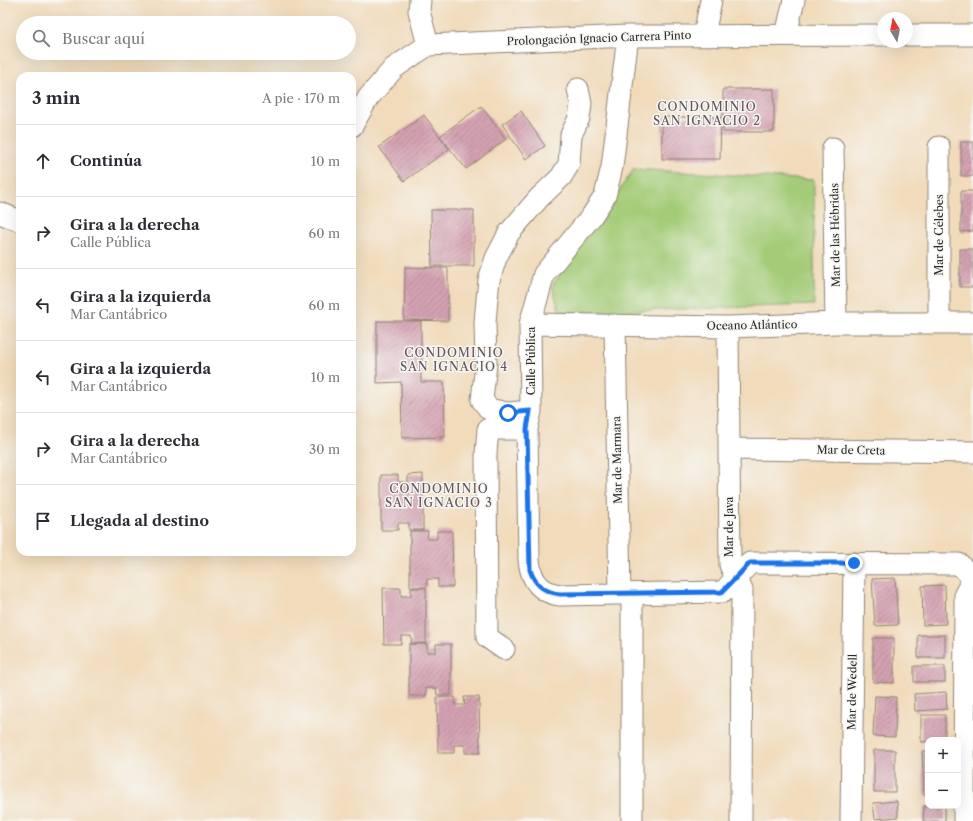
<!DOCTYPE html>
<html lang="es">
<meta charset="utf-8">
<style>
:root{--surface:#fff;--page:#f7f7f7;--text:#2b2b33;--muted:#7c7c81;--line:#e1e1e2}
body{margin:0;font-family:"Libre Caslon Text",serif;background:var(--page);color:var(--text)}
.controls{position:absolute;right:12px;bottom:12px;display:grid;overflow:hidden;border-radius:8px;box-shadow:0 4px 16px #0002}
.controls button{width:36px;height:36px;display:grid;place-items:center;padding:0;border:0;border-bottom:1px solid var(--line);background:var(--surface);color:var(--text);font:20px sans-serif}
.compass{position:absolute;left:877px;top:12px;width:36px;height:36px;border-radius:50%;background:var(--surface);box-shadow:0 4px 16px #0002;rotate:350deg}
.stop{position:absolute;width:12px;height:12px;margin:-9px;border:3px solid #1a73e8;border-radius:50%;background:#fff}
.stop.end{background:#1a73e8;border-color:#fff;box-shadow:0 1px 4px #0008}
.list{margin:0;padding:0;list-style:none}
h2{display:flex;justify-content:space-between;align-items:center;height:52px;margin:0;padding:0 16px;font-size:17px}
h2 small{font-size:13px;font-weight:400;color:var(--muted)}
.list li{display:grid;grid-template-columns:26px 1fr auto;gap:12px;align-items:center;box-sizing:border-box;height:72px;padding:0 16px;border-top:1px solid var(--line)}
.list b{display:block;font-size:15px;white-space:nowrap}
.list p{margin:0;font-size:13px;white-space:nowrap;color:var(--muted)}
.list em{font-size:13px;font-style:normal;color:var(--muted)}
.icon{flex:none;width:22px;height:22px;fill:none;stroke:currentColor;stroke-width:2;stroke-linecap:round;stroke-linejoin:round}
.map{position:relative;flex:none;width:973px;height:821px;overflow:hidden}
.search{position:absolute;background:var(--surface);box-shadow:0 4px 16px #0002;left:16px;top:16px;width:340px;height:44px;display:flex;align-items:center;gap:10px;box-sizing:border-box;padding:0 14px;border-radius:22px;color:var(--muted);font-size:15px}
.panel{position:absolute;background:var(--surface);box-shadow:0 4px 16px #0002;left:16px;top:72px;width:340px;height:484px;border-radius:12px}
.map>svg:first-child{display:block}
.park{fill:#a4cc78;stroke:#687c52}
.building{fill:url(#building-hatch)}
.lines{fill:none;stroke-linecap:round;stroke-linejoin:round}
.street-casing{stroke:#8e8373;stroke-width:23}
.street{stroke:#fff;stroke-width:21}
.route{stroke:#1a73e8;stroke-width:5}
.labels{text-anchor:middle;stroke-width:3;stroke-linejoin:round;paint-order:stroke}
.street-label{font-size:11px;fill:#2b2b2b;stroke:#f6f6f2}
.neighbourhood-label{font-size:12px;letter-spacing:1px;fill:#66555a;stroke:#f6f6f2}
</style>
<div class="map">
<svg width="973" height="821" viewBox="0 0 973 821">
<defs>
<pattern id="building-hatch" width="6" height="6" patternUnits="userSpaceOnUse"><rect width="6" height="6" fill="#d4a2b2"/><path d="M-1 1l2-2M0 6l6-6M5 7l2-2" fill="none" stroke="#ac8491"/></pattern>
</defs>
<rect width="100%" height="100%" fill="#f6f6f2"/>
<filter id="ink" filterUnits="userSpaceOnUse"><feTurbulence type="fractalNoise" baseFrequency=".025" numOctaves="2"/><feDisplacementMap in="SourceGraphic" scale="8" xChannelSelector="R" yChannelSelector="G"/><feConvolveMatrix kernelMatrix="1 2 1 2 8 2 1 2 1" color-interpolation-filters="sRGB"/></filter>
<filter id="wash" filterUnits="userSpaceOnUse"><feTurbulence type="fractalNoise" baseFrequency=".012" numOctaves="4" result="noise"/><feDisplacementMap in="SourceGraphic" scale="16" xChannelSelector="R" yChannelSelector="G"/><feGaussianBlur stdDeviation="0.9" result="paint"/><feColorMatrix in="noise" values="0 0 0 0 0 0 0 0 0 0 0 0 0 0 0 0 0 1.4 0 .05"/><feComposite in="paint" operator="in"/></filter>
<g filter="url(#wash)">
<rect width="100%" height="100%" fill="#f1dbbb"/>
<path class="park" d="M 634,169 L 814,180 L 814,305 L 560,313 L 552,286 Z"/>
<g id="blocks">
<path class="building" d="M 723,89 L 774,89 L 774,132 L 723,132 Z
M 481,106 L 506,139 L 466,169 L 440,136 Z
M 521,111 L 545,146 L 526,159 L 502,124 Z
M 424,115 L 449,149 L 404,181 L 379,147 Z
M 662,117 L 721,117 L 720,159 L 662,159 Z
M 961,142 L 973,142 L 973,176 L 961,176 Z
M 961,191 L 973,191 L 973,231 L 961,232 Z
M 431,210 L 474,210 L 474,266 L 432,266 Z
M 960,249 L 973,249 L 973,287 L 960,287 Z
M 405,267 L 448,268 L 448,321 L 404,320 Z
M 377,321 L 421,321 L 421,382 L 444,382 L 445,437 L 402,438 L 401,382 L 377,383 Z
M 423,474 L 423,530 L 409,530 L 409,523 L 398,523 L 398,530 L 381,530 L 381,475 L 398,475 L 398,482 L 408,482 L 408,475 Z
M 410,531 L 428,531 L 427,539 L 437,539 L 437,531 L 452,531 L 453,587 L 438,587 L 438,579 L 427,579 L 427,587 L 410,587 Z
M 895,578 L 898,625 L 875,626 L 872,579 Z
M 945,585 L 946,624 L 923,625 L 922,586 Z
M 383,588 L 401,588 L 401,596 L 411,596 L 411,588 L 426,588 L 426,643 L 412,644 L 411,636 L 401,636 L 401,644 L 384,644 Z
M 918,635 L 945,635 L 945,658 L 918,658 Z
M 873,638 L 894,638 L 894,683 L 873,682 Z
M 409,644 L 427,644 L 427,652 L 436,652 L 436,644 L 451,644 L 451,695 L 437,695 L 436,688 L 426,688 L 426,696 L 409,696 Z
M 914,666 L 945,666 L 945,682 L 914,682 Z
M 946,692 L 947,709 L 915,711 L 914,694 Z
M 875,696 L 896,697 L 895,737 L 873,736 Z
M 437,697 L 455,697 L 455,705 L 465,705 L 464,697 L 479,697 L 480,753 L 465,753 L 465,745 L 454,745 L 454,753 L 438,753 Z
M 921,715 L 945,715 L 945,740 L 921,742 Z
M 874,750 L 895,750 L 895,792 L 874,792 Z
M 922,751 L 928,751 L 928,795 L 924,795 Z
M 897,801 L 898,817 L 875,819 L 873,803 Z
M 924,806 L 945,806 L 945,821 L 923,821 Z"/>
</g>
</g>
<g filter="url(#ink)">
<use href="#blocks" fill-opacity="0" stroke="#8e8373" stroke-width="1"/>
<g class="lines">
<defs>
<path id="street" d="M 420,0 L 419,11 L 428,45
M 704,35 L 711,0
M 786,35 L 794,0
M 907,35 L 973,35
M 628,36 L 612,167 L 605,196 L 591,217 L 544,274 L 530,324 L 531,411 L 527,429 L 529,560 C 531,580 539,592 560,595 L 723,592 L 750,563 L 959,564 L 973,578
M 352,126 L 368,98 L 394,68 L 428,45 L 628,36 L 883,35
M 833,148 L 836,323
M 0,213 L 20,221
M 939,323 L 939,147
M 530,324 L 728,327 L 836,323 L 973,323
M 615,325 L 620,594
M 728,327 L 730,565 L 742,590 L 741,821
M 531,411 L 507,413 L 489,409 L 482,400 L 486,364 L 485,323 L 487,299 L 489,280 L 496,258 L 509,233 L 539,198 L 561,177 L 569,164 L 571,135 L 579,118 L 581,104 L 578,89
M 729,449 L 973,452
M 504,649 L 487,637 L 486,454 L 488,429 L 527,429
M 632,821 L 632,594
M 851,821 L 854,563
M 964,821 L 965,594 L 973,579"/>
</defs>
<use href="#street" class="street-casing"/>
<use href="#street" class="street"/>
</g>
</g>
<g class="lines" filter="url(#ink)">
<path class="route" d="M 508,413 L 530,411 L 527,429 L 530,570 C 535,585 544,592 560,594 L 722,592 L 750,563 L 854,563"/>
</g>
<g class="labels">
<g class="street-label">
<text transform="translate(599 38) rotate(-2)" y="4">Prolongación Ignacio Carrera Pinto</text>
<text transform="translate(835 235) rotate(-91)" y="4">Mar de las Hébridas</text>
<text transform="translate(939 235) rotate(-90)" y="4">Mar de Célebes</text>
<text transform="translate(752 325) rotate(-1)" y="4">Oceano Atlántico</text>
<text transform="translate(531 361) rotate(-90)" y="4">Calle Pública</text>
<text transform="translate(851 450) rotate(1)" y="4">Mar de Creta</text>
<text transform="translate(617 460) rotate(-91)" y="4">Mar de Marmara</text>
<text transform="translate(729 527) rotate(-90)" y="4">Mar de Java</text>
<text transform="translate(852 692) rotate(-89)" y="4">Mar de Wedell</text>
</g>
<g class="neighbourhood-label">
<text x="707" y="111">CONDOMINIO<tspan x="707" dy="14">SAN IGNACIO 2</tspan></text>
<text x="454" y="357">CONDOMINIO<tspan x="454" dy="14">SAN IGNACIO 4</tspan></text>
<text x="439" y="493">CONDOMINIO<tspan x="439" dy="14">SAN IGNACIO 3</tspan></text>
</g>
</g>
</svg>
<div class="controls">
<button>+</button>
<button>−</button>
</div>
<svg class="compass" viewBox="-18 -18 36 36"><path d="M0-13l5 13h-10z" fill="#e53935"/><path d="M0 13l5-13h-10z" fill="#7c7c81"/></svg>
<div class="stop" style="left:508px;top:413px"></div>
<div class="stop end" style="left:854px;top:563px"></div>
<div class="search"><svg class="icon" aria-label="search" viewBox="0 0 24 24"><circle cx="10" cy="10" r="6"/><path d="M15 15l6 6"/></svg>Buscar aquí</div>
<section class="panel">
<h2>3 min<small>A pie · 170 m</small></h2>
<ul class="list">
<li><svg class="icon" aria-label="ahead" viewBox="0 0 24 24"><path d="M12 20V5M6 11l6-6 6 6"/></svg><div><b>Continúa</b></div><em>10 m</em></li>
<li><svg class="icon" aria-label="right" viewBox="0 0 24 24"><path d="M7 20v-9h11M14 6l5 5-5 5"/></svg><div><b>Gira a la derecha</b><p>Calle Pública</p></div><em>60 m</em></li>
<li><svg class="icon" aria-label="left" viewBox="0 0 24 24"><path d="M17 20v-9H6M10 6l-5 5 5 5"/></svg><div><b>Gira a la izquierda</b><p>Mar Cantábrico</p></div><em>60 m</em></li>
<li><svg class="icon" aria-label="left" viewBox="0 0 24 24"><path d="M17 20v-9H6M10 6l-5 5 5 5"/></svg><div><b>Gira a la izquierda</b><p>Mar Cantábrico</p></div><em>10 m</em></li>
<li><svg class="icon" aria-label="right" viewBox="0 0 24 24"><path d="M7 20v-9h11M14 6l5 5-5 5"/></svg><div><b>Gira a la derecha</b><p>Mar Cantábrico</p></div><em>30 m</em></li>
<li><svg class="icon" aria-label="arrive" viewBox="0 0 24 24"><path d="M6 21V4h12l-3 4 3 4H6"/></svg><div><b>Llegada al destino</b></div></li>
</ul>
</section>
</div>
